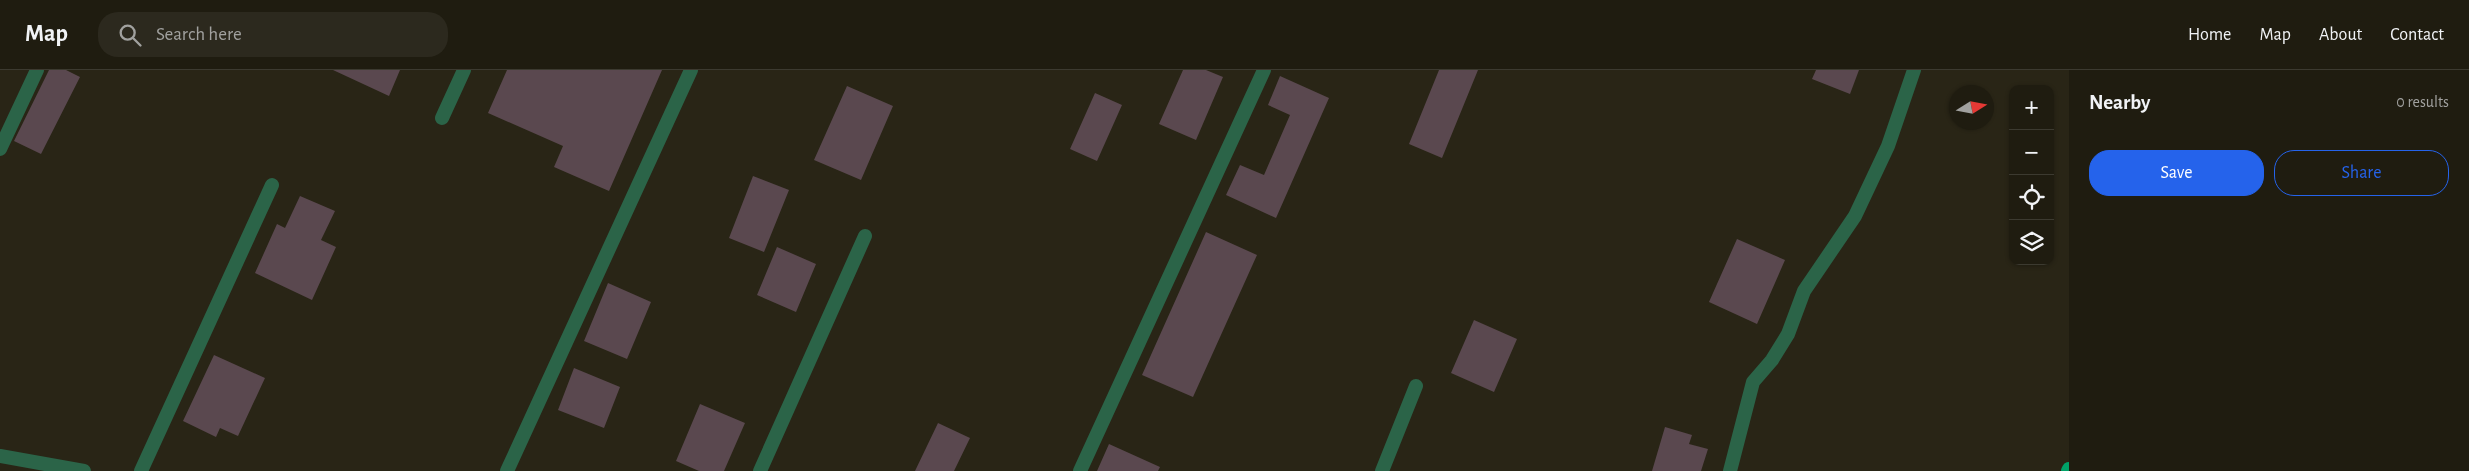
<!DOCTYPE html>
<meta charset="utf-8">
<style>
:root{--surface:#1f1c10;--page:#2c291e;--text:#f1f3f6;--muted:#a1a19f;--line:#3c3a30;--accent:#2563eb}
body{margin:0;font-family:"Alegreya Sans",sans-serif;background:var(--page);color:var(--text)}
.controls{position:absolute;right:15px;top:15px;display:grid;overflow:hidden;border-radius:10px;box-shadow:0 1px 4px #0004}
.controls button{width:45px;height:45px;display:grid;place-items:center;padding:0;border:0;border-bottom:1px solid var(--line);background:var(--surface);color:var(--text);font:25px sans-serif}
.compass{position:absolute;left:1949px;top:15px;width:45px;height:45px;border-radius:50%;background:var(--surface);box-shadow:0 1px 4px #0004;rotate:79deg}
.list{margin:0;padding:0;list-style:none}
h2{display:flex;justify-content:space-between;align-items:center;height:65px;margin:0;padding:0 20px;font-size:21px}
h2 small{font-size:16px;font-weight:400;color:var(--muted)}
.actions{display:flex;gap:10px;padding:15px 20px}
.actions a{flex:1;padding:11px 0;border:1px solid var(--accent);border-radius:20px;text-align:center;font-size:18px;color:var(--accent)}
.actions .main{background:var(--accent);color:#fff}
.icon{flex:none;width:28px;height:28px;fill:none;stroke:currentColor;stroke-width:2;stroke-linecap:round;stroke-linejoin:round}
.map{position:relative;flex:none;width:2069px;height:401px;overflow:hidden}
header{display:flex;align-items:center;gap:30px;box-sizing:border-box;height:70px;padding:0 25px;background:var(--surface);border-bottom:1px solid var(--line)}
header strong{font-size:24px}
nav{display:flex;gap:28px;margin-inline-start:auto;font-size:18px}
.search{width:350px;height:45px;background:var(--page);display:flex;align-items:center;gap:12px;box-sizing:border-box;padding:0 18px;border-radius:20px;color:var(--muted);font-size:19px}
main{display:flex}
aside{flex:1;background:var(--surface)}
.map>svg:first-child{display:block}
.building{fill:#5a484f}
.lines{fill:none;stroke-linecap:round;stroke-linejoin:round}
.service{stroke:#2b6448;stroke-width:14}
.minor{stroke:#2b6448;stroke-width:14}
.primary{stroke:#00a268;stroke-width:14}
</style>
<header>
<strong>Map</strong>
<div class="search"><svg class="icon" aria-label="search" viewBox="0 0 24 24"><circle cx="10" cy="10" r="6"/><path d="M15 15l6 6"/></svg>Search here</div>
<nav><a>Home</a><a>Map</a><a>About</a><a>Contact</a></nav>
</header>
<main>
<div class="map">
<svg width="2069" height="401" viewBox="0 0 2069 401">
<rect width="100%" height="100%" fill="#292516"/>
<path class="building" d="M 49,0 L 66,0 L 80,7 L 41,84 L 14,71 Z
M 333,0 L 400,0 L 389,26 Z
M 507,0 L 662,0 L 609,121 L 554,97 L 563,76 L 488,43 Z
M 1183,0 L 1206,0 L 1223,7 L 1196,70 L 1159,54 Z
M 1439,0 L 1478,0 L 1442,88 L 1409,74 Z
M 1816,0 L 1859,0 L 1850,24 L 1812,9 Z
M 1280,6 L 1329,28 L 1276,148 L 1226,125 L 1240,95 L 1264,105 L 1290,45 L 1268,35 Z
M 847,16 L 893,36 L 861,110 L 814,90 Z
M 1095,23 L 1122,35 L 1097,91 L 1070,79 Z
M 753,106 L 789,120 L 764,182 L 729,168 Z
M 300,126 L 335,141 L 321,170 L 336,177 L 312,230 L 255,203 L 277,154 L 285,158 Z
M 1206,162 L 1257,185 L 1193,327 L 1142,305 Z
M 1737,169 L 1785,190 L 1757,254 L 1709,232 Z
M 777,177 L 816,194 L 796,242 L 757,225 Z
M 608,213 L 651,232 L 627,289 L 584,271 Z
M 1474,250 L 1517,269 L 1494,322 L 1451,303 Z
M 214,285 L 265,308 L 238,366 L 220,358 L 216,367 L 183,351 Z
M 574,298 L 620,317 L 604,358 L 558,340 Z
M 700,334 L 745,353 L 724,401 L 699,401 L 676,391 Z
M 938,353 L 970,368 L 954,401 L 915,401 Z
M 1665,357 L 1692,365 L 1689,374 L 1708,379 L 1701,401 L 1652,401 Z
M 1109,374 L 1160,397 L 1158,401 L 1097,401 Z"/>
<g class="lines">
<path class="service" d="M 442,48 L 464,0
M 0,79 L 37,0
M 141,401 L 272,115
M 507,401 L 691,0
M 760,401 L 865,166
M 1080,401 L 1264,0
M 1382,401 L 1416,316
M 1730,401 L 1753,312 L 1772,290 L 1788,264 L 1804,221 L 1855,146 L 1888,76 L 1914,0"/>
<path class="minor" d="M 0,386 L 84,401"/>
<path class="primary" d="M 2068,401 L 2069,399"/>
</g>
</svg>
<div class="controls">
<button>+</button>
<button>−</button>
<button><svg class="icon" aria-label="locate" viewBox="0 0 24 24"><circle cx="12" cy="12" r="6"/><path d="M12 2v4M12 18v4M2 12h4M18 12h4"/></svg></button>
<button><svg class="icon" aria-label="layers" viewBox="0 0 24 24"><path d="M12 4l9 5-9 5-9-5zM3 14l9 5 9-5"/></svg></button>
</div>
<svg class="compass" viewBox="-18 -18 36 36"><path d="M0-13l5 13h-10z" fill="#e53935"/><path d="M0 13l5-13h-10z" fill="#a1a19f"/></svg>
</div>
<aside>
<h2>Nearby<small>0 results</small></h2>
<ul class="list">
</ul>
<div class="actions"><a class="main">Save</a><a>Share</a></div>
</aside>
</main>
